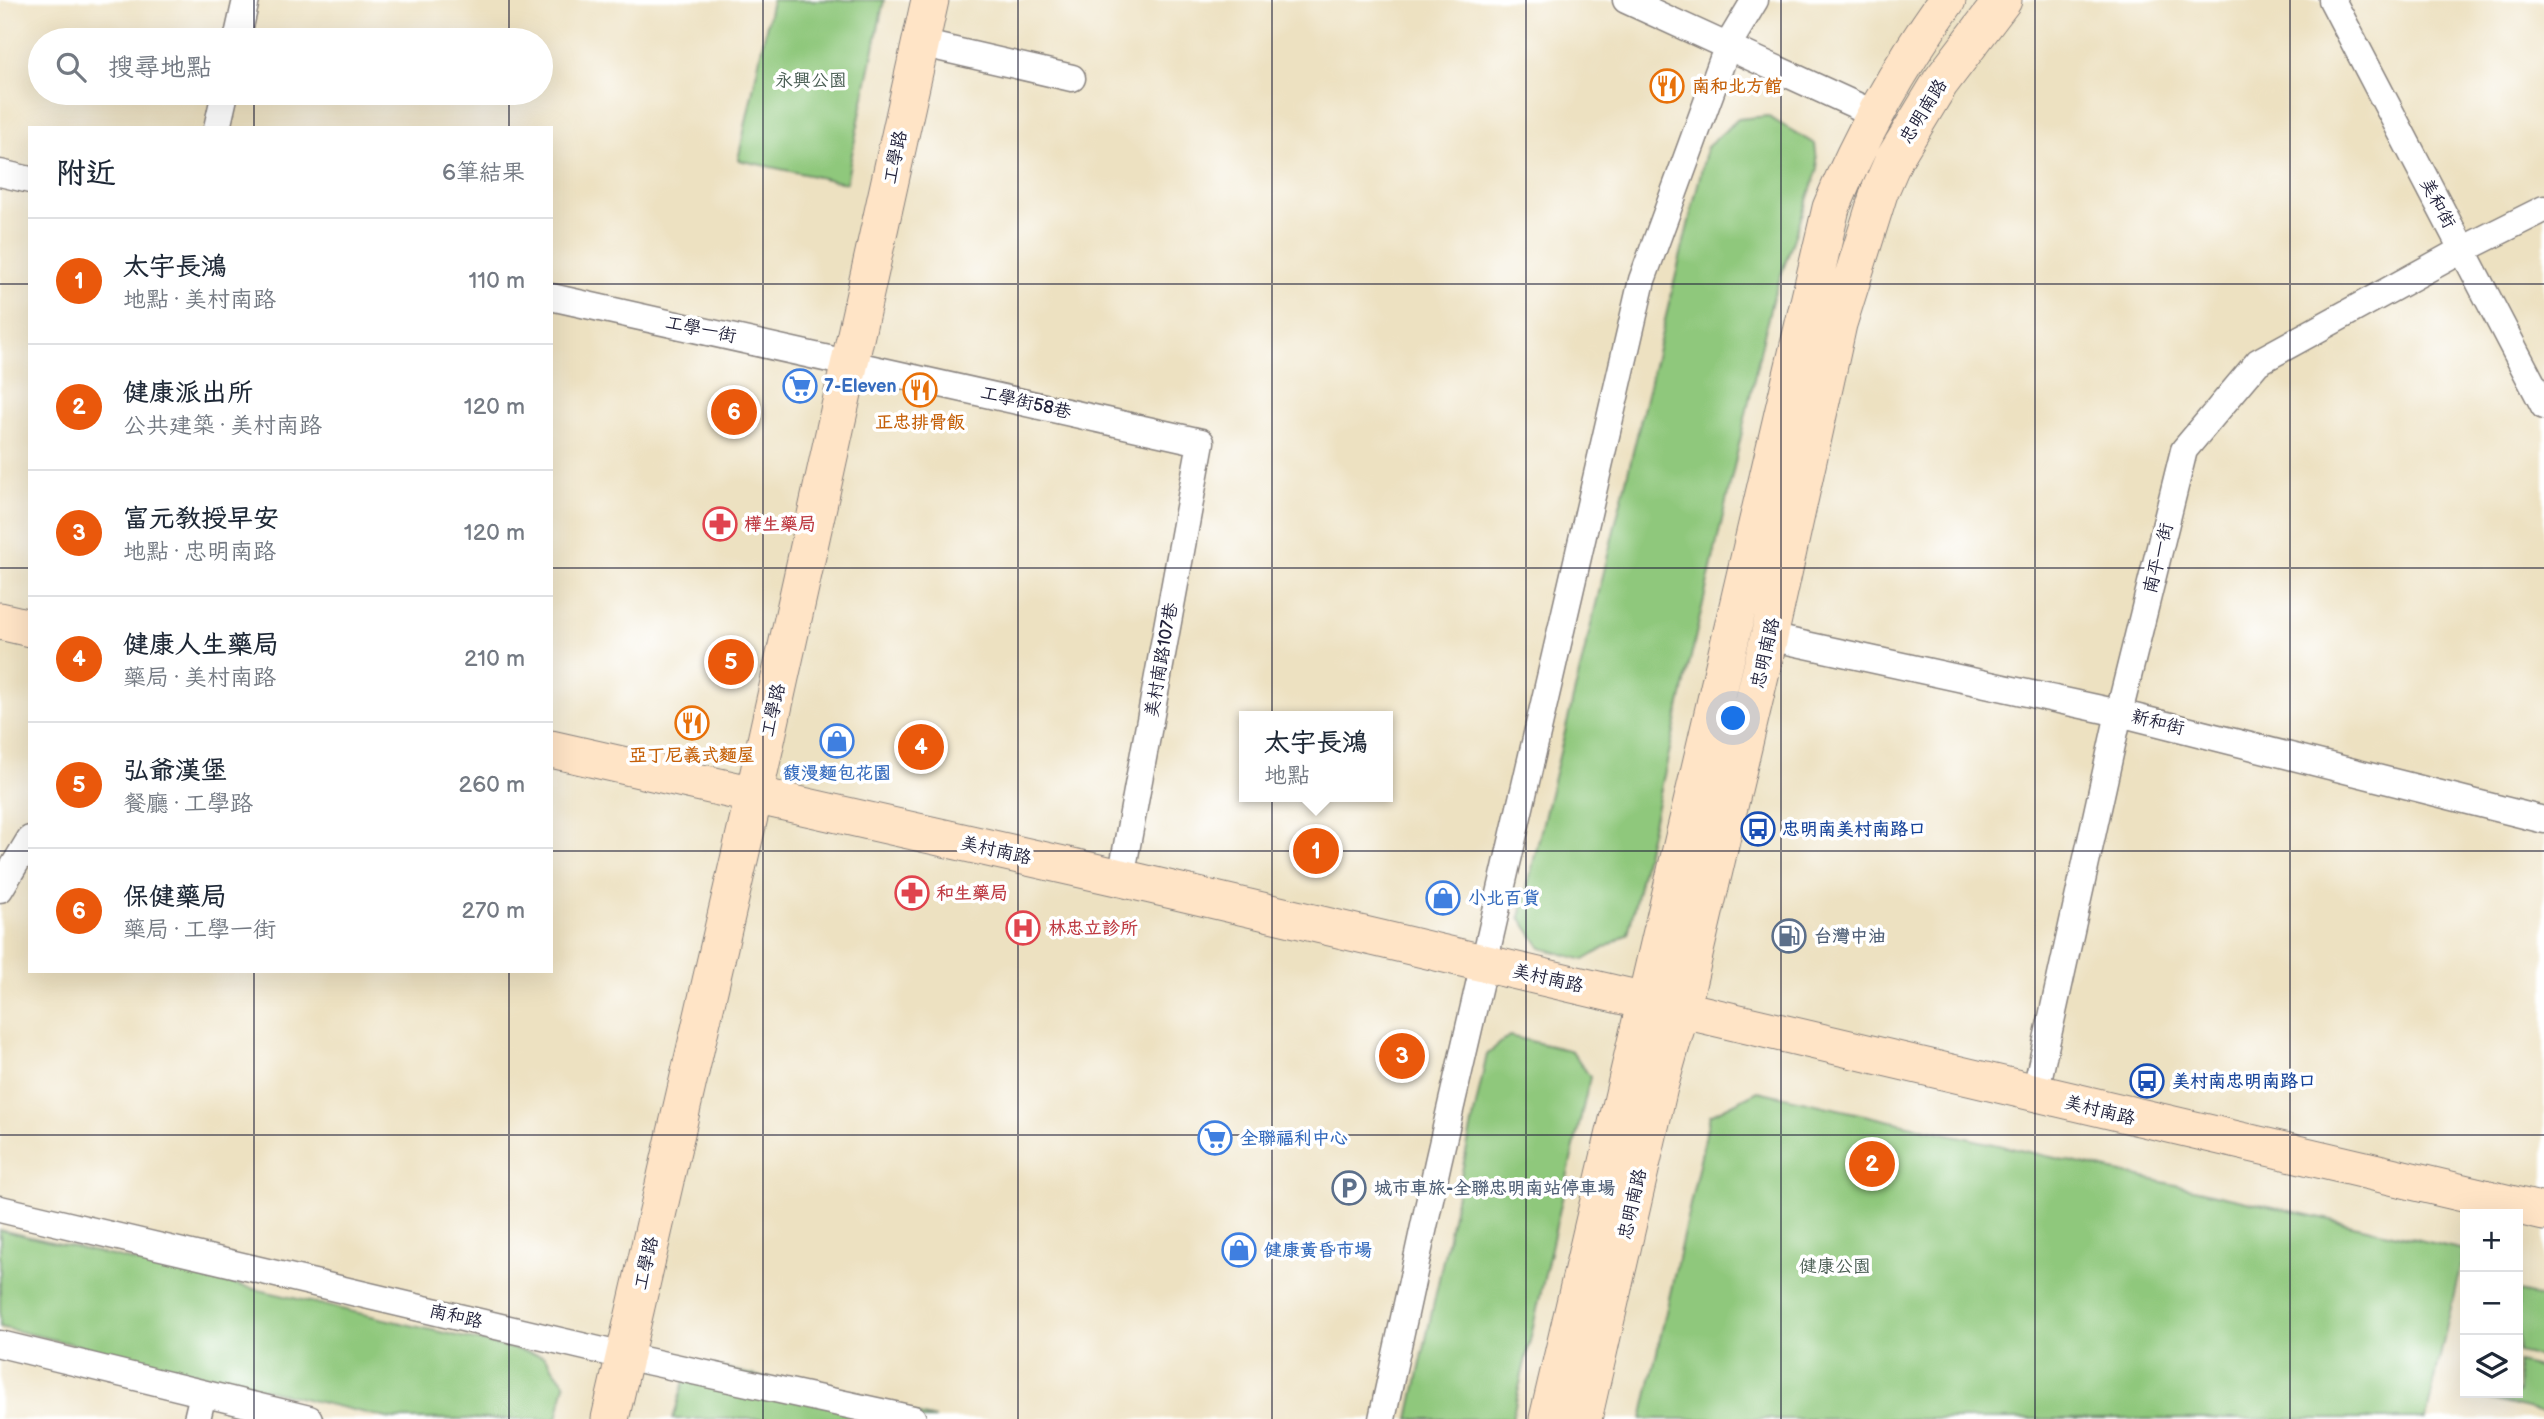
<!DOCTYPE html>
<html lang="zh-TW">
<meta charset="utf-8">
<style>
:root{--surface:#fff;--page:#f6f6f7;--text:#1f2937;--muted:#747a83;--line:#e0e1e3;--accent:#ea580c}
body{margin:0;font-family:"Balsamiq Sans","LXGW WenKai TC",sans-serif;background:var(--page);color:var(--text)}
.controls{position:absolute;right:21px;bottom:21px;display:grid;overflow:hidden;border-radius:0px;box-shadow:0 7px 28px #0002}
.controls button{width:63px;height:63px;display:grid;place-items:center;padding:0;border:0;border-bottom:2px solid var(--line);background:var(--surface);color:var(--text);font:35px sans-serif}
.you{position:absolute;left:1734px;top:719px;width:24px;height:24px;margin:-18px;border:5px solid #fff;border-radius:50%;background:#1a73e8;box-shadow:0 0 0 10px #1a73e833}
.badge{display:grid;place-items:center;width:46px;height:46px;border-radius:50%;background:var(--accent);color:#fff;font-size:23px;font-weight:700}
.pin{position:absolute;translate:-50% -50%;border:4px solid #fff;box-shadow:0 2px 7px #0006}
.popup{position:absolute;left:1239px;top:711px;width:154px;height:91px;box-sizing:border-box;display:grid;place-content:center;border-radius:0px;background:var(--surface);filter:drop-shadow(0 2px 5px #0005);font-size:23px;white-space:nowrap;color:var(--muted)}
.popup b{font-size:26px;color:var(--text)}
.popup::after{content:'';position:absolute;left:50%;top:100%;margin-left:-14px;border:14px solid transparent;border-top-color:var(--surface)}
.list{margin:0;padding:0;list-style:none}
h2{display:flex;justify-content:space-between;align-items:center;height:91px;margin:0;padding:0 28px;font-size:30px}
h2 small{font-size:23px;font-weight:400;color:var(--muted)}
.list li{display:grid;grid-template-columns:46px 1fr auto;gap:21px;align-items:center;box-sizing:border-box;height:126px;padding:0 28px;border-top:2px solid var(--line)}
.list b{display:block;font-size:26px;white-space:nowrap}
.list p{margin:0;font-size:23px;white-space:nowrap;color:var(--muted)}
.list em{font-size:23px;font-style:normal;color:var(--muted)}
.icon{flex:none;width:38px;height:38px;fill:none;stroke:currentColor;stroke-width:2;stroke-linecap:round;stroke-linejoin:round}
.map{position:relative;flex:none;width:2544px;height:1419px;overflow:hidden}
.search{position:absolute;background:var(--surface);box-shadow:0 7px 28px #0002;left:28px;top:28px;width:525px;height:77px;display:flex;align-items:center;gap:18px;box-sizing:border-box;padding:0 24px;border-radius:38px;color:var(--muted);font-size:26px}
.panel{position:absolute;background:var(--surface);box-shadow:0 7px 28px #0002;left:28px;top:126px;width:525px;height:847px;border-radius:0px}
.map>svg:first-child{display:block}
.green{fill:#8fc87c;stroke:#58755c;stroke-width:2}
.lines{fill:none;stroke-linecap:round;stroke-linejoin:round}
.street-casing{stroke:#88827e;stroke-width:29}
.secondary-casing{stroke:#88827e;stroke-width:39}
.street{stroke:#fff;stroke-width:26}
.secondary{stroke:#ffe4c6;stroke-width:37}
.grid{fill:none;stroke:#22223b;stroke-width:2;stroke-opacity:0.55}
.labels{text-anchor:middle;stroke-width:7;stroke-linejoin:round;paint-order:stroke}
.park-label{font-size:18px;fill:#485c52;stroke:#fff}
.food-label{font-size:18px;font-weight:bold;fill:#c56008;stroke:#fff}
.street-label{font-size:18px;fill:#22223b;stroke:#fff}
.shop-label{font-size:18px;font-weight:bold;fill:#366cbe;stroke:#fff;text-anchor:start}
.health-label{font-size:18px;font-weight:bold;fill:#be3a42;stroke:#fff;text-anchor:start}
.transit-label{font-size:18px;font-weight:bold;fill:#164399;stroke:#fff;text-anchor:start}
.service-label{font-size:18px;font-weight:bold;fill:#4e5e75;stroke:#fff;text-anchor:start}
</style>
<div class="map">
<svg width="2544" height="1419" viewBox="0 0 2544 1419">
<rect width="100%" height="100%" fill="#fff"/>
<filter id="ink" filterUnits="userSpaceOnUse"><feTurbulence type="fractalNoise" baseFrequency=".0143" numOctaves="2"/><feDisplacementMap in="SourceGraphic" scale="14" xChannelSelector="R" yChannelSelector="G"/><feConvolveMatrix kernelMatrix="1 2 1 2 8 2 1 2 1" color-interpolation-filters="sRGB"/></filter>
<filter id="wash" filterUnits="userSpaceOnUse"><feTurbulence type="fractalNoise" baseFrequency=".00686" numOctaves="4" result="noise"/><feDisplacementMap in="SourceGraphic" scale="28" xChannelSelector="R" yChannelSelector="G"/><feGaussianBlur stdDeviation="1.57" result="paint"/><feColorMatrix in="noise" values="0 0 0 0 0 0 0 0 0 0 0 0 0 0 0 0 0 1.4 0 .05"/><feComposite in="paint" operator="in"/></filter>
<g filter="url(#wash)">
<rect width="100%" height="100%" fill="#ede1c1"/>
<path class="green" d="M 772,0 L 884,0 L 846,183 L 738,160 Z
M 1767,116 L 1815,144 L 1818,169 L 1771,304 L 1628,934 L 1584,960 L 1541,948 L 1520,917 L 1707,147 L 1738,119 Z
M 1509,1036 L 1572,1051 L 1590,1077 L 1512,1419 L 1409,1419 L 1487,1054 Z
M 1758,1091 L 2464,1250 L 2426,1419 L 1642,1419 L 1710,1115 Z
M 0,1230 L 544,1356 L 565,1384 L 557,1419 L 391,1419 L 0,1327 Z
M 2518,1292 L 2544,1298 L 2544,1358 L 2518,1352 Z
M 690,1360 L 936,1419 L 673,1419 Z
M 2518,1362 L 2544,1368 L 2544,1413 L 2478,1397 L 2479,1393 L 2518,1393 Z"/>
</g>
<g filter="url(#ink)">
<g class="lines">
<defs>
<path id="street" d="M 1626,0 L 1875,114
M 2332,0 L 2544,406
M 237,40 L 246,0
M 920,43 L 1072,78
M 217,128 L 225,93
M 0,173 L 30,180
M 551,297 L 1201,442 L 1121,878
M 1769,637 L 2119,713 L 2544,820
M 0,889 L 30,839
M 2035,1094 L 2119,713 L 2184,450 L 2258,362 L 2462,250 L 2544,209
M 0,1209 L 624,1356 L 913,1419
M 0,1344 L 309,1419
M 197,1419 L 203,1394
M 1382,1419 L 1438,1162 L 1642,280 L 1728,45 L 1755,0"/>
<path id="secondary" d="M 0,621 L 30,628
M 551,749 L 1121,878 L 2544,1212
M 610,1419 L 754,795 L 930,0
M 1548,1419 L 1831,208 C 1862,133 1900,66 1947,0
M 1583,1419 L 1659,1087 L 1681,1010 L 1769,637 L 1838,324 L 1879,193 L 1894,159 L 1940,83 L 2003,0"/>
</defs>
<use href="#street" class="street-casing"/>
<use href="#secondary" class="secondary-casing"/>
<use href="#street" class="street"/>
<use href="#secondary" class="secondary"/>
</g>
</g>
<path class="grid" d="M 254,0 L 254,40M 509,0 L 509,40M 763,0 L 763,1419M 1018,0 L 1018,1419M 1272,0 L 1272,1419M 1526,0 L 1526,1419M 1781,0 L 1781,1419M 2035,0 L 2035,1419M 2290,0 L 2290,1419M 254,93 L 254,128M 509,93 L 509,128M 0,284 L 30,284M 551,284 L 2544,284M 0,568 L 30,568M 551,568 L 2544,568M 0,851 L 30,851M 551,851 L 2544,851M 254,971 L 254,1419M 509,971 L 509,1419M 0,1135 L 2544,1135"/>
<defs>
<symbol id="restaurant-ring" viewBox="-11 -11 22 22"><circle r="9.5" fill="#fff" stroke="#e8710a" stroke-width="1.5"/><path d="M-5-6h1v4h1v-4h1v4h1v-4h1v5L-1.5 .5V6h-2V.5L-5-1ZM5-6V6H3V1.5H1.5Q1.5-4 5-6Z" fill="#e8710a"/></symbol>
<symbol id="supermarket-ring" viewBox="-11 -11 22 22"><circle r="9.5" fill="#fff" stroke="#3f7fe0" stroke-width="1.5"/><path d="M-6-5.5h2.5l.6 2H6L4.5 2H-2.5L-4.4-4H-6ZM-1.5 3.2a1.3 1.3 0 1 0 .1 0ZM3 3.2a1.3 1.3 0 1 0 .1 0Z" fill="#3f7fe0"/></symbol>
<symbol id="pharmacy-ring" viewBox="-11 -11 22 22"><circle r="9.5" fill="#fff" stroke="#e0444e" stroke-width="1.5"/><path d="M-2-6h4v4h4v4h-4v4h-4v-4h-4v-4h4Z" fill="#e0444e"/></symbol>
<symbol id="shop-ring" viewBox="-11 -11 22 22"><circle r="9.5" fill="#fff" stroke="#3f7fe0" stroke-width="1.5"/><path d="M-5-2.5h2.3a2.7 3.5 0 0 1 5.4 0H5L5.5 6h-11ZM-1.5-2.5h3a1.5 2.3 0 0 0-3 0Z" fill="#3f7fe0"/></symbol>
<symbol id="bus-ring" viewBox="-11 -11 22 22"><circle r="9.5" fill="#fff" stroke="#1a4fb4" stroke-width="1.5"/><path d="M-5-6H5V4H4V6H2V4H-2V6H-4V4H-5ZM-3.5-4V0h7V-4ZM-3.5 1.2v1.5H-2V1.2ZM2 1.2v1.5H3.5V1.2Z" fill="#1a4fb4"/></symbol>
<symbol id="hospital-ring" viewBox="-11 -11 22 22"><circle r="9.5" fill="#fff" stroke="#e0444e" stroke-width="1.5"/><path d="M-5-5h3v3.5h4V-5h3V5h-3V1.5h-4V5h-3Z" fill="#e0444e"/></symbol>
<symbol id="fuel-ring" viewBox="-11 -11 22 22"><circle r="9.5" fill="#fff" stroke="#5c6f8a" stroke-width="1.5"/><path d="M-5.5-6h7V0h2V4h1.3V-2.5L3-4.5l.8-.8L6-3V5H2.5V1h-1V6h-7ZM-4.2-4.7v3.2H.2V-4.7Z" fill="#5c6f8a"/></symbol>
<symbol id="parking-ring" viewBox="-11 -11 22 22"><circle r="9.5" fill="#fff" stroke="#5c6f8a" stroke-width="1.5"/><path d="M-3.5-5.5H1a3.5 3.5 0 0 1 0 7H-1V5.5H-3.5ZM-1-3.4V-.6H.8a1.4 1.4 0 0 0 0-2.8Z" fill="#5c6f8a"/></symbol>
</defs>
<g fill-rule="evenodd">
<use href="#restaurant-ring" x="1648" y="67" width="38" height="38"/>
<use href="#supermarket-ring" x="781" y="367" width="38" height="38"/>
<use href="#restaurant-ring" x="901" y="371" width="38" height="38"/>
<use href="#pharmacy-ring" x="701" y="505" width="38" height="38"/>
<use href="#restaurant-ring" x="673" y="704" width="38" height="38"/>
<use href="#shop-ring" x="818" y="722" width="38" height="38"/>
<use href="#bus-ring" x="1739" y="810" width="38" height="38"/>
<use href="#pharmacy-ring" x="893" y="874" width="38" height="38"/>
<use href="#shop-ring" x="1424" y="879" width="38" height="38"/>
<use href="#hospital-ring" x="1004" y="909" width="38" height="38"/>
<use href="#fuel-ring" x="1770" y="917" width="38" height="38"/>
<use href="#bus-ring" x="2128" y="1062" width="38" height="38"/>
<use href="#supermarket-ring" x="1196" y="1119" width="38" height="38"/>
<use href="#parking-ring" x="1330" y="1169" width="38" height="38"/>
<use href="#shop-ring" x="1220" y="1231" width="38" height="38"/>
</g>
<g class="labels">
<g class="park-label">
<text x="811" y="86">永興公園</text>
<text x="1835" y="1272">健康公園</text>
</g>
<g class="food-label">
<text x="1692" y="92" text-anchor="start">南和北方館</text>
<text x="920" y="428">正忠排骨飯</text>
<text x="692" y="761">亞丁尼義式麵屋</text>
</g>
<g class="street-label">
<text transform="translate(1923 111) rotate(-58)" y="6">忠明南路</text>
<text transform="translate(895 157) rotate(-78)" y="6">工學路</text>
<text transform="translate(2438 203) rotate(62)" y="6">美和街</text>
<text transform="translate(701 329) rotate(12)" y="6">工學一街</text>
<text transform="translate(1026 402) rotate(13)" y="6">工學街58巷</text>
<text transform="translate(2158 558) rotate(-76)" y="6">南平一街</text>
<text transform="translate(1765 653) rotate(-77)" y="6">忠明南路</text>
<text transform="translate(1161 660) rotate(-80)" y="6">美村南路107巷</text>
<text transform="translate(773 710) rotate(-77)" y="6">工學路</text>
<text transform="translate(2158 722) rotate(14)" y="6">新和街</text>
<text transform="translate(996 850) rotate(13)" y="6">美村南路</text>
<text transform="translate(1548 978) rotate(13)" y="6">美村南路</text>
<text transform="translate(2100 1110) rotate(14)" y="6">美村南路</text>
<text transform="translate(1632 1204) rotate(-77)" y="6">忠明南路</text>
<text transform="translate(646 1263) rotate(-77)" y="6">工學路</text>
<text transform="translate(456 1316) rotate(13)" y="6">南和路</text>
</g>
<g class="shop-label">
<text x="824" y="392">7-Eleven</text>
<text x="837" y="779" text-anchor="middle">馥漫麵包花園</text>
<text x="1468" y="904">小北百貨</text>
<text x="1240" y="1144">全聯福利中心</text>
<text x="1264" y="1256">健康黃昏市場</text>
</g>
<g class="health-label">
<text x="744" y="530">樺生藥局</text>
<text x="936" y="899">和生藥局</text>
<text x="1048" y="934">林忠立診所</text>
</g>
<g class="transit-label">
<text x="1782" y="835">忠明南美村南路口</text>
<text x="2172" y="1087">美村南忠明南路口</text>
</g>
<g class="service-label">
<text x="1814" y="942">台灣中油</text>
<text x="1374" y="1194">城市車旅-全聯忠明南站停車場</text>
</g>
</g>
</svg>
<div class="controls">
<button>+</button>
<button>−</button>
<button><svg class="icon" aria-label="layers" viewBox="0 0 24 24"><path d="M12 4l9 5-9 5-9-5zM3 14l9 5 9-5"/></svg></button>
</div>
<div class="you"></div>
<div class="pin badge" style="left:1316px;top:851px">1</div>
<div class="popup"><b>太宇長鴻</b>地點</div>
<div class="pin badge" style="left:1872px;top:1164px">2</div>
<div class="pin badge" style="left:1402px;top:1056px">3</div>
<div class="pin badge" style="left:921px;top:747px">4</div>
<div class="pin badge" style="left:731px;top:662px">5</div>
<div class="pin badge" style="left:734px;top:412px">6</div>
<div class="search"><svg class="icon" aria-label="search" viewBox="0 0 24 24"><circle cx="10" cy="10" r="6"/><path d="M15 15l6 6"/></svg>搜尋地點</div>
<section class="panel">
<h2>附近<small>6筆結果</small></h2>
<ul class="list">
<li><span class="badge">1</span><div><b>太宇長鴻</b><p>地點 · 美村南路</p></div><em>110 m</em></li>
<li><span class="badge">2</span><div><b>健康派出所</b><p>公共建築 · 美村南路</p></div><em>120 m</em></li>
<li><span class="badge">3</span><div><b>富元教授早安</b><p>地點 · 忠明南路</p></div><em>120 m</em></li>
<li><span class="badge">4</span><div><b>健康人生藥局</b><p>藥局 · 美村南路</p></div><em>210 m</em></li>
<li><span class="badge">5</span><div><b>弘爺漢堡</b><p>餐廳 · 工學路</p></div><em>260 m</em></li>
<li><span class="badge">6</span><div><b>保健藥局</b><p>藥局 · 工學一街</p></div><em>270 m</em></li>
</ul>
</section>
</div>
